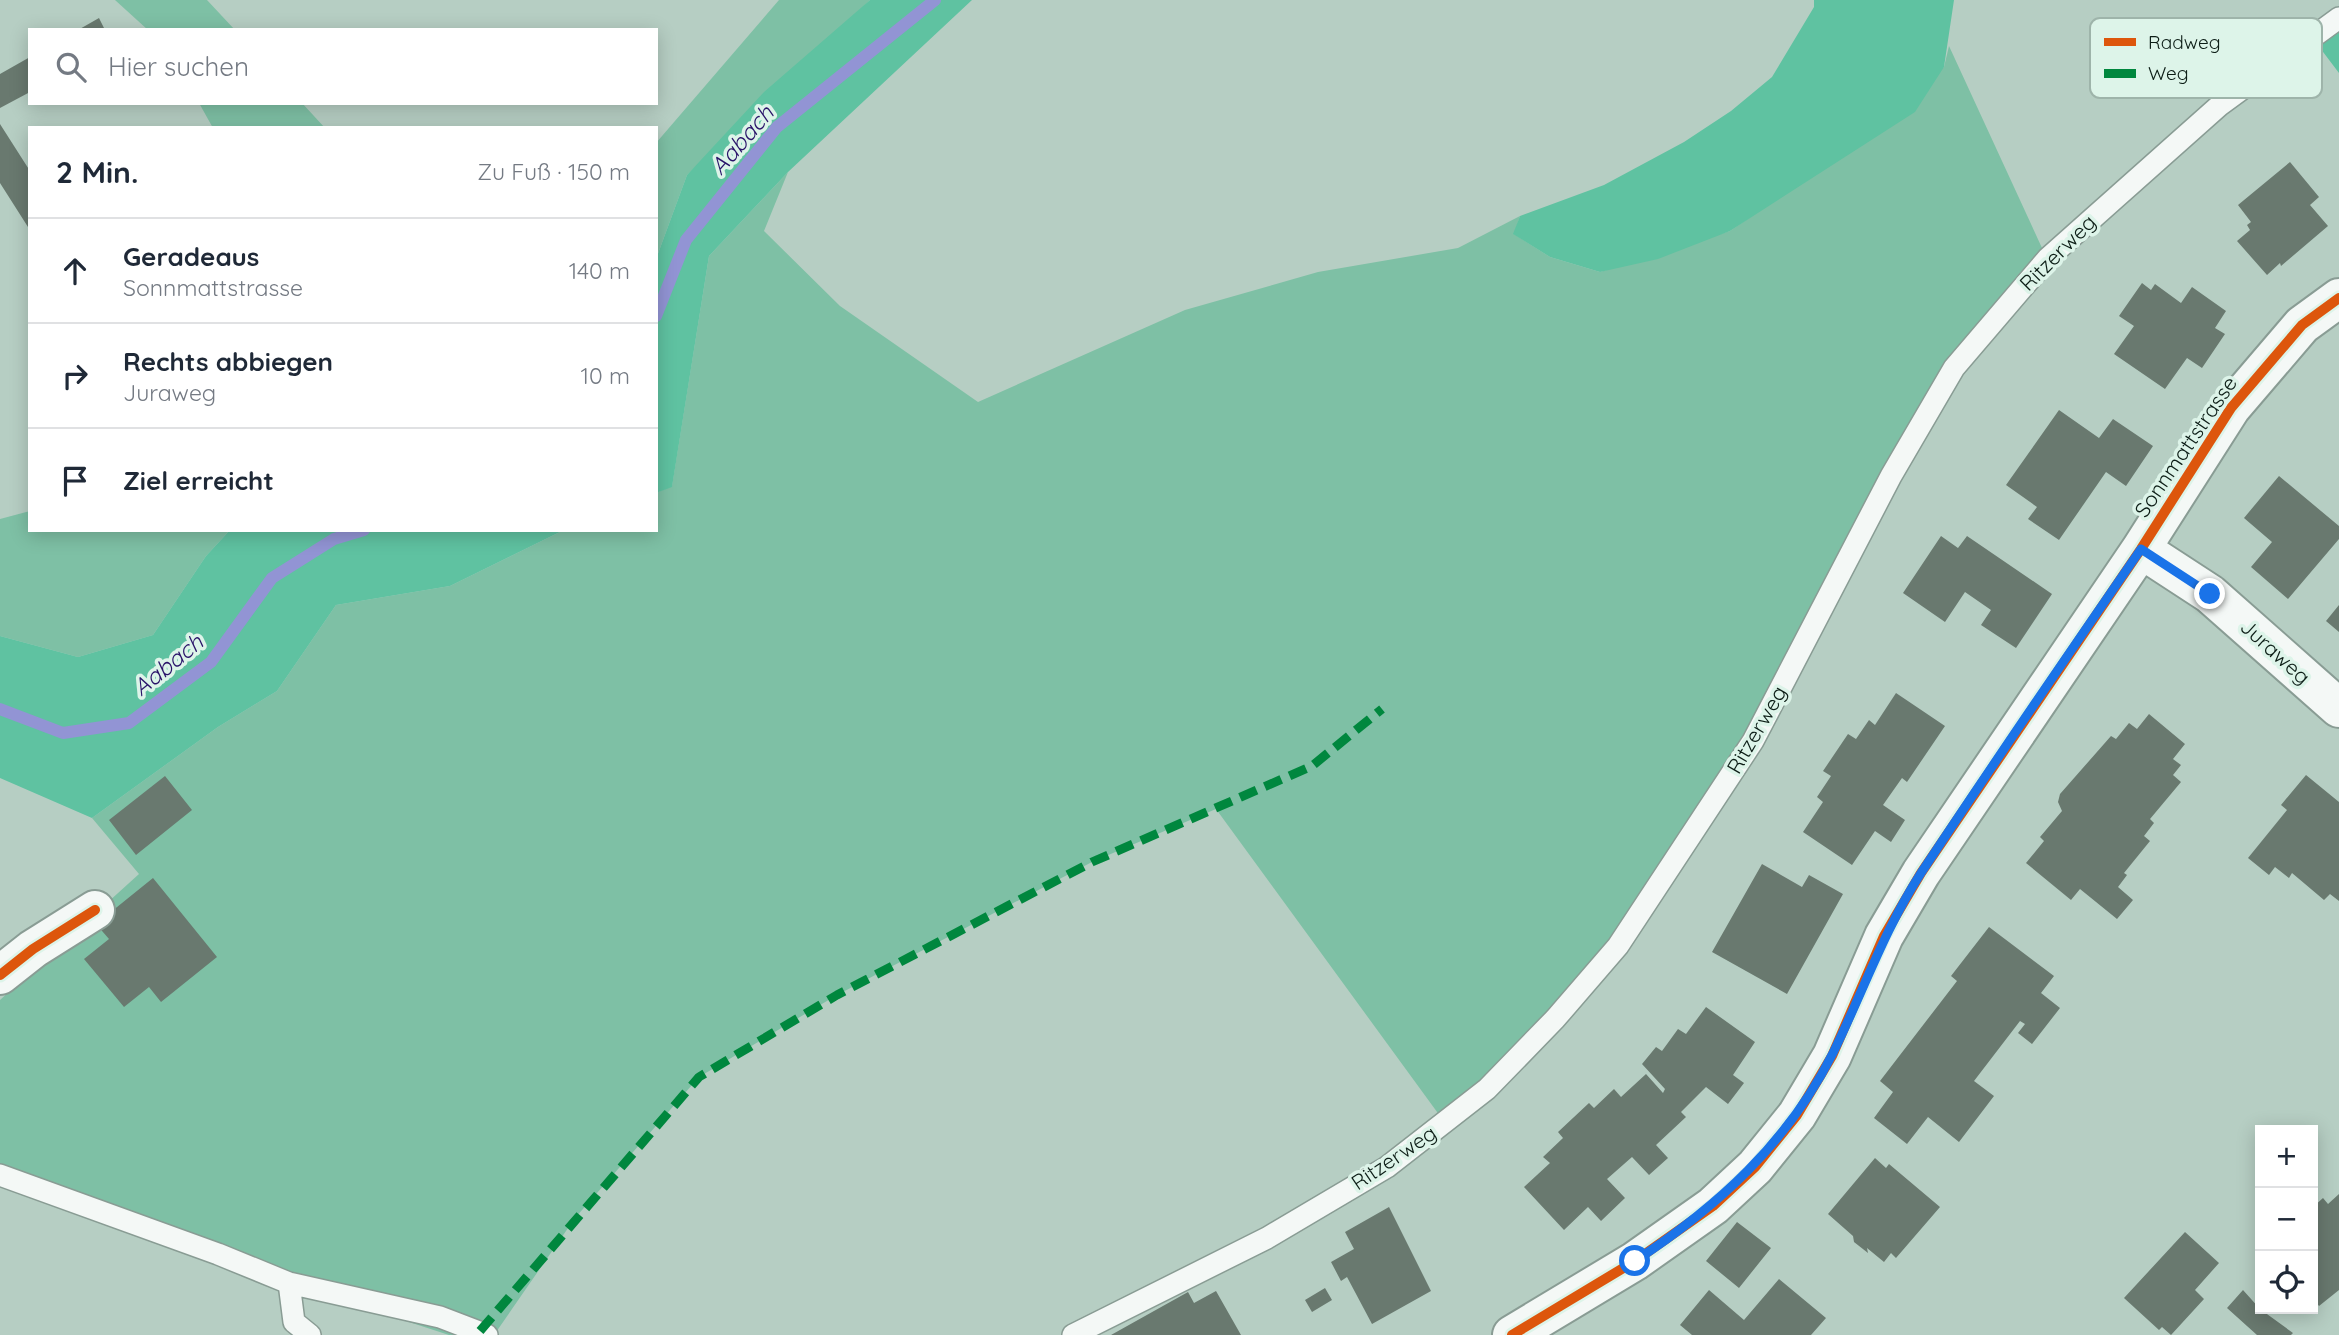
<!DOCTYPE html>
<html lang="de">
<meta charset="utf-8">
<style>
:root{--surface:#fff;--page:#f6f6f7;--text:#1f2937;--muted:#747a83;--line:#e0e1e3}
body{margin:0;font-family:Quicksand,sans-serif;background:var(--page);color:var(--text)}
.controls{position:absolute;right:21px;bottom:21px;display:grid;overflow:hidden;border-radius:0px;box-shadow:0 4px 18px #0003}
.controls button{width:63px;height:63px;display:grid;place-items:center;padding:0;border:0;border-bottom:2px solid var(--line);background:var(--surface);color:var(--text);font:35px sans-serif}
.stop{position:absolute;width:21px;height:21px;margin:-16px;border:5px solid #1a73e8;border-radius:50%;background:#fff}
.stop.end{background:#1a73e8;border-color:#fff;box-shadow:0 2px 7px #0008}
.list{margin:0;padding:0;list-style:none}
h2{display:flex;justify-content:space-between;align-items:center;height:91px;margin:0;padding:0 28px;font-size:30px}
h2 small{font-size:23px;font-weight:400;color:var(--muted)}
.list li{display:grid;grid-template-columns:46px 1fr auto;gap:21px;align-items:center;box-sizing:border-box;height:105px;padding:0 28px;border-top:2px solid var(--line)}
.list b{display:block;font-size:26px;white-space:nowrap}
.list p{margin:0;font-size:23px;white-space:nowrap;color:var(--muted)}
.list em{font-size:23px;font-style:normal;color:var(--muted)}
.icon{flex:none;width:38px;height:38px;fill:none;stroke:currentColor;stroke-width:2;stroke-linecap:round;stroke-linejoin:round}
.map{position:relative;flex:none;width:2339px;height:1335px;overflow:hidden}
.search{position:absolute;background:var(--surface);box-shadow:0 4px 18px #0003;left:28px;top:28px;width:630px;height:77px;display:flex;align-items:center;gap:18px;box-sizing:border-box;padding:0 24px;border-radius:0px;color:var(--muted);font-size:26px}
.panel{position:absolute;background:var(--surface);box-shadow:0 4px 18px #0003;left:28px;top:126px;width:630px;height:406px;border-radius:0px}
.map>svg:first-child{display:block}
.green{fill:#7ec0a5}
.forest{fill:#5fc2a1}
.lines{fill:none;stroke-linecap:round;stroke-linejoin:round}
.stream{stroke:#9294d4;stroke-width:12}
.building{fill:#69796f}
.service-casing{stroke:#899c94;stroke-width:24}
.minor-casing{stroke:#899c94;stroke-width:42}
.service{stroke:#f4f8f6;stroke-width:21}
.minor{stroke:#f4f8f6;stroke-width:38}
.quiet{stroke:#00873e;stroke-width:9;stroke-dasharray:18 9;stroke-linecap:butt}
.cycleway-casing{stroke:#ddf4e9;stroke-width:15}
.cycleway{stroke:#dd560c;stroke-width:10}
.route{stroke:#1a73e8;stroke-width:9}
.labels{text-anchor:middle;stroke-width:7;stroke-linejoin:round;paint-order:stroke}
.street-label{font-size:21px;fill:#0c1d16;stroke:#ddf4e9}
.water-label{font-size:23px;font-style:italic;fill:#291369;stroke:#ddf4e9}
.key{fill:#ddf4e9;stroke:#9eb4aa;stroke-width:2}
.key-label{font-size:19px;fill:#0c1d16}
</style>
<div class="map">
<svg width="2339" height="1335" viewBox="0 0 2339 1335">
<rect width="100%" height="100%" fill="#b6cec3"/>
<path class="green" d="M 115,0 L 207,0 L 235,30 L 148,30 Z
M 779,0 L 870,0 L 687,175 L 656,259 L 656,143 Z
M 1949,46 L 2048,261 L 1957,374 L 1622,951 L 1448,1127 L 1216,809 L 1092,862 L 837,995 L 699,1077 L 575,1218 L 494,1335 L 449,1335 L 289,1283 L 117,1219 L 0,1165 L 0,1000 L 139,874 L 92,818 L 218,727 L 277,691 L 336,605 L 450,586 L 564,530 L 656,530 L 656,493 L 672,486 L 709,256 L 788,172 L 764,231 L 840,306 L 978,402 L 1185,310 L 1318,272 L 1458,248 L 1520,216 L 1514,234 L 1550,257 L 1600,272 L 1730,231 L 1786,193 L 1944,67 Z
M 199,103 L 302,103 L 325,128 L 213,128 Z
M 30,511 L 30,530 L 230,530 L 206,556 L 153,635 L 78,657 L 0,636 L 0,519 Z"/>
<path class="forest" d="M 870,0 L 972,0 L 788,172 L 709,256 L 672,487 L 656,493 L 656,259 L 687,175 L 764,92 Z
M 1814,0 L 1954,0 L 1944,67 L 1915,112 L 1730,231 L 1658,259 L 1600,272 L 1550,257 L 1513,234 L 1520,216 L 1604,185 L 1684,142 L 1731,111 L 1772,77 L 1814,7 Z
M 2339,20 L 2339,73 L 2314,40 Z
M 230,530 L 564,530 L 450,586 L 336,605 L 277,691 L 218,727 L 92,818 L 0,778 L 0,636 L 78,657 L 153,635 L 206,556 Z"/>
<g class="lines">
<path class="stream" d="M 656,316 L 686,240 L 777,127 L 935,0
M 0,709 L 63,733 L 129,723 L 211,662 L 272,578 L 334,539 L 364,530"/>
</g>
<path class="building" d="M 99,18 L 105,30 L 78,30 Z
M 30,57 L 30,92 L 0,108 L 0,74 Z
M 0,124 L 30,171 L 28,227 L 0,183 Z
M 2290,162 L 2319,197 L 2310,205 L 2328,226 L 2281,266 L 2280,263 L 2267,275 L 2237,241 L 2250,230 L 2247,225 L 2251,222 L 2238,205 Z
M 2142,283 L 2151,290 L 2155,284 L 2181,303 L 2192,287 L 2226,311 L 2215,328 L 2225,334 L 2202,368 L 2187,358 L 2165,389 L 2114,354 L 2134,326 L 2119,316 Z
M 2059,410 L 2099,438 L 2113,419 L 2153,446 L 2126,486 L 2106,472 L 2059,540 L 2028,519 L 2037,507 L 2006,485 Z
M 2279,476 L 2339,526 L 2339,539 L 2288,599 L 2251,567 L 2272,542 L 2244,518 Z
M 1941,536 L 1958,548 L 1967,536 L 2052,594 L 2016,648 L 1981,625 L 1991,610 L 1965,592 L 1945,622 L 1903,593 Z
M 2339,605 L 2339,632 L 2326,621 Z
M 1896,693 L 1945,726 L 1907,782 L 1902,778 L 1883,805 L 1905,820 L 1891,842 L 1875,831 L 1852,865 L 1803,832 L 1823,802 L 1817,797 L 1831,776 L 1823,771 L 1848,734 L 1856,739 L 1869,720 L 1875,725 Z
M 2149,714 L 2185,744 L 2173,759 L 2181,765 L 2173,775 L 2181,782 L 2150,819 L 2154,823 L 2144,836 L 2150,841 L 2124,873 L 2127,875 L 2118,887 L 2133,900 L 2117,919 L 2080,889 L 2071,900 L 2026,863 L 2044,841 L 2040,837 L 2062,811 L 2058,802 L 2060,794 L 2111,736 L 2116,739 L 2129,723 L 2137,729 Z
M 2306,775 L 2339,802 L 2339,901 L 2330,894 L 2324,900 L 2292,873 L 2289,878 L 2275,867 L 2269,875 L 2248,858 L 2287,810 L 2281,805 Z
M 165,776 L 192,810 L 136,855 L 109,820 Z
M 1762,864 L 1802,887 L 1809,875 L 1843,894 L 1787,994 L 1712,952 Z
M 153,878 L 217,957 L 161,1002 L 149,987 L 124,1007 L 84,959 L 109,939 L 96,924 Z
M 1989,927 L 2054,976 L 2041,993 L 2060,1008 L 2032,1044 L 2018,1033 L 2025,1024 L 2020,1021 L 1974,1081 L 1994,1096 L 1959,1142 L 1928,1117 L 1907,1144 L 1874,1118 L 1893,1092 L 1880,1081 L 1957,981 L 1951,976 Z
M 1706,1007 L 1755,1042 L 1733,1075 L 1744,1083 L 1728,1104 L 1706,1087 L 1681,1112 L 1686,1117 L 1656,1145 L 1668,1158 L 1649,1175 L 1632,1157 L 1607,1179 L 1625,1198 L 1601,1221 L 1588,1207 L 1564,1230 L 1524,1187 L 1550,1163 L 1543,1157 L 1563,1138 L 1558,1132 L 1589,1103 L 1594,1108 L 1614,1089 L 1621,1097 L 1646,1074 L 1663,1093 L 1665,1089 L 1642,1064 L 1656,1047 L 1662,1051 L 1678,1029 L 1686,1034 Z
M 1875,1158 L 1886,1168 L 1889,1164 L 1940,1207 L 1896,1258 L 1891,1253 L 1884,1262 L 1867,1248 L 1868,1253 L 1854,1242 L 1853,1236 L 1828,1214 Z
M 2339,1194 L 2339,1290 L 2319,1306 L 2313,1298 L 2313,1207 L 2323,1198 L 2328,1204 Z
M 1389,1207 L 1431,1291 L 1372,1324 L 1347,1277 L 1341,1281 L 1331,1262 L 1354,1249 L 1345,1232 Z
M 1737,1222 L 1771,1248 L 1739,1288 L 1706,1261 Z
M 2185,1232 L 2219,1263 L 2195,1290 L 2204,1299 L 2171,1335 L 2162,1327 L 2159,1330 L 2124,1298 Z
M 1779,1279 L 1826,1318 L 1811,1335 L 1692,1335 L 1680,1325 L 1709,1290 L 1744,1320 Z
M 1325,1288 L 1332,1300 L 1312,1312 L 1305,1300 Z
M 2243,1290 L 2260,1309 L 2293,1333 L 2291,1335 L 2257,1335 L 2227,1308 Z
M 1216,1291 L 1241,1335 L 1111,1335 L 1188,1292 L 1194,1303 Z"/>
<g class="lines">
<defs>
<path id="service" d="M 0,1175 L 218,1254 L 289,1283 L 440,1317 L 487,1335
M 289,1283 L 294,1322 L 310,1335
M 1073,1335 L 1267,1238 L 1387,1167 L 1487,1089 L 1555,1019 L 1618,946 L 1753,741 L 1891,476 L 1954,368 L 2048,258 L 2220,105 L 2339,18"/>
<path id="minor" d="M 2141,549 L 2210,594 L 2339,708
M 0,975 L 33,949 L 95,910
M 1512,1335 L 1635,1261 L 1713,1206 L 1755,1167 L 1797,1115 L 1832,1056 L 1884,936 L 1921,873 L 2141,549 L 2231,408 L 2302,325 L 2339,298"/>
</defs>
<use href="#service" class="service-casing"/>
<use href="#minor" class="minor-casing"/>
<use href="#service" class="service"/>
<use href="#minor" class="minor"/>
<path class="quiet" d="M 480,1331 L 699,1077 L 837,995 L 1092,862 L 1312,766 L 1382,709"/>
<defs>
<path id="cycleway" d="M 0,975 L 33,949 L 95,910
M 1512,1335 L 1635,1261 L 1713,1206 L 1755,1167 L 1797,1115 L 1832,1056 L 1884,936 L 1921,873 L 2141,549 L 2231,408 L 2302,325 L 2339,298"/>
</defs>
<use href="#cycleway" class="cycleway-casing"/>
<use href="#cycleway" class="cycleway"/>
</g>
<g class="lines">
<path class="route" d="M 1635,1261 C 1717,1207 1788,1143 1833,1053 C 1863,992 1884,930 1921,873 C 1993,764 2067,656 2141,549 L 2210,594"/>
</g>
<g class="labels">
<g class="street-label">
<text transform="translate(2058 253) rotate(-45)" y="7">Ritzerweg</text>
<text transform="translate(2186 447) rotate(-56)" y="7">Sonnmattstrasse</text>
<text transform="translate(2275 652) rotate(42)" y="7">Juraweg</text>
<text transform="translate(1757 730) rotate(-60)" y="7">Ritzerweg</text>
<text transform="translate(1394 1158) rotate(-34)" y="7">Ritzerweg</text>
</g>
<g class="water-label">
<text transform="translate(742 140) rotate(-49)" y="8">Aabach</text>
<text transform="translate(168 665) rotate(-39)" y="8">Aabach</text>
</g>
</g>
<rect x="2090" y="18" width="232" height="80" rx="10" class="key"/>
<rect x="2104" y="38" width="32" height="8" fill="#dd560c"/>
<rect x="2104" y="69" width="32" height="9" fill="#00873e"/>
<g class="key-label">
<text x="2148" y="49">Radweg</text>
<text x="2148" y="80">Weg</text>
</g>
</svg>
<div class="controls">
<button>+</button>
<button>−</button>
<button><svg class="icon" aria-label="locate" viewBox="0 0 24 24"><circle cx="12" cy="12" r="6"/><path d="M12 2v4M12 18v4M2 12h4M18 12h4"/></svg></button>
</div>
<div class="stop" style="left:1635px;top:1261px"></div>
<div class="stop end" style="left:2210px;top:594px"></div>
<div class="search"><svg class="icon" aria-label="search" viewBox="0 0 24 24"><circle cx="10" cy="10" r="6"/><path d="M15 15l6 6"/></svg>Hier suchen</div>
<section class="panel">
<h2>2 Min.<small>Zu Fuß · 150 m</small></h2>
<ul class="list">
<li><svg class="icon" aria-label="ahead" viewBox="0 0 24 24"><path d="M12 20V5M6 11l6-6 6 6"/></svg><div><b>Geradeaus</b><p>Sonnmattstrasse</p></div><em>140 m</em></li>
<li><svg class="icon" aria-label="right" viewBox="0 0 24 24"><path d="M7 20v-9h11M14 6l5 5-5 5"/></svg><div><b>Rechts abbiegen</b><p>Juraweg</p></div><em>10 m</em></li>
<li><svg class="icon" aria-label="arrive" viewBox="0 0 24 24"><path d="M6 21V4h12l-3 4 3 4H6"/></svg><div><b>Ziel erreicht</b></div></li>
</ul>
</section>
</div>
